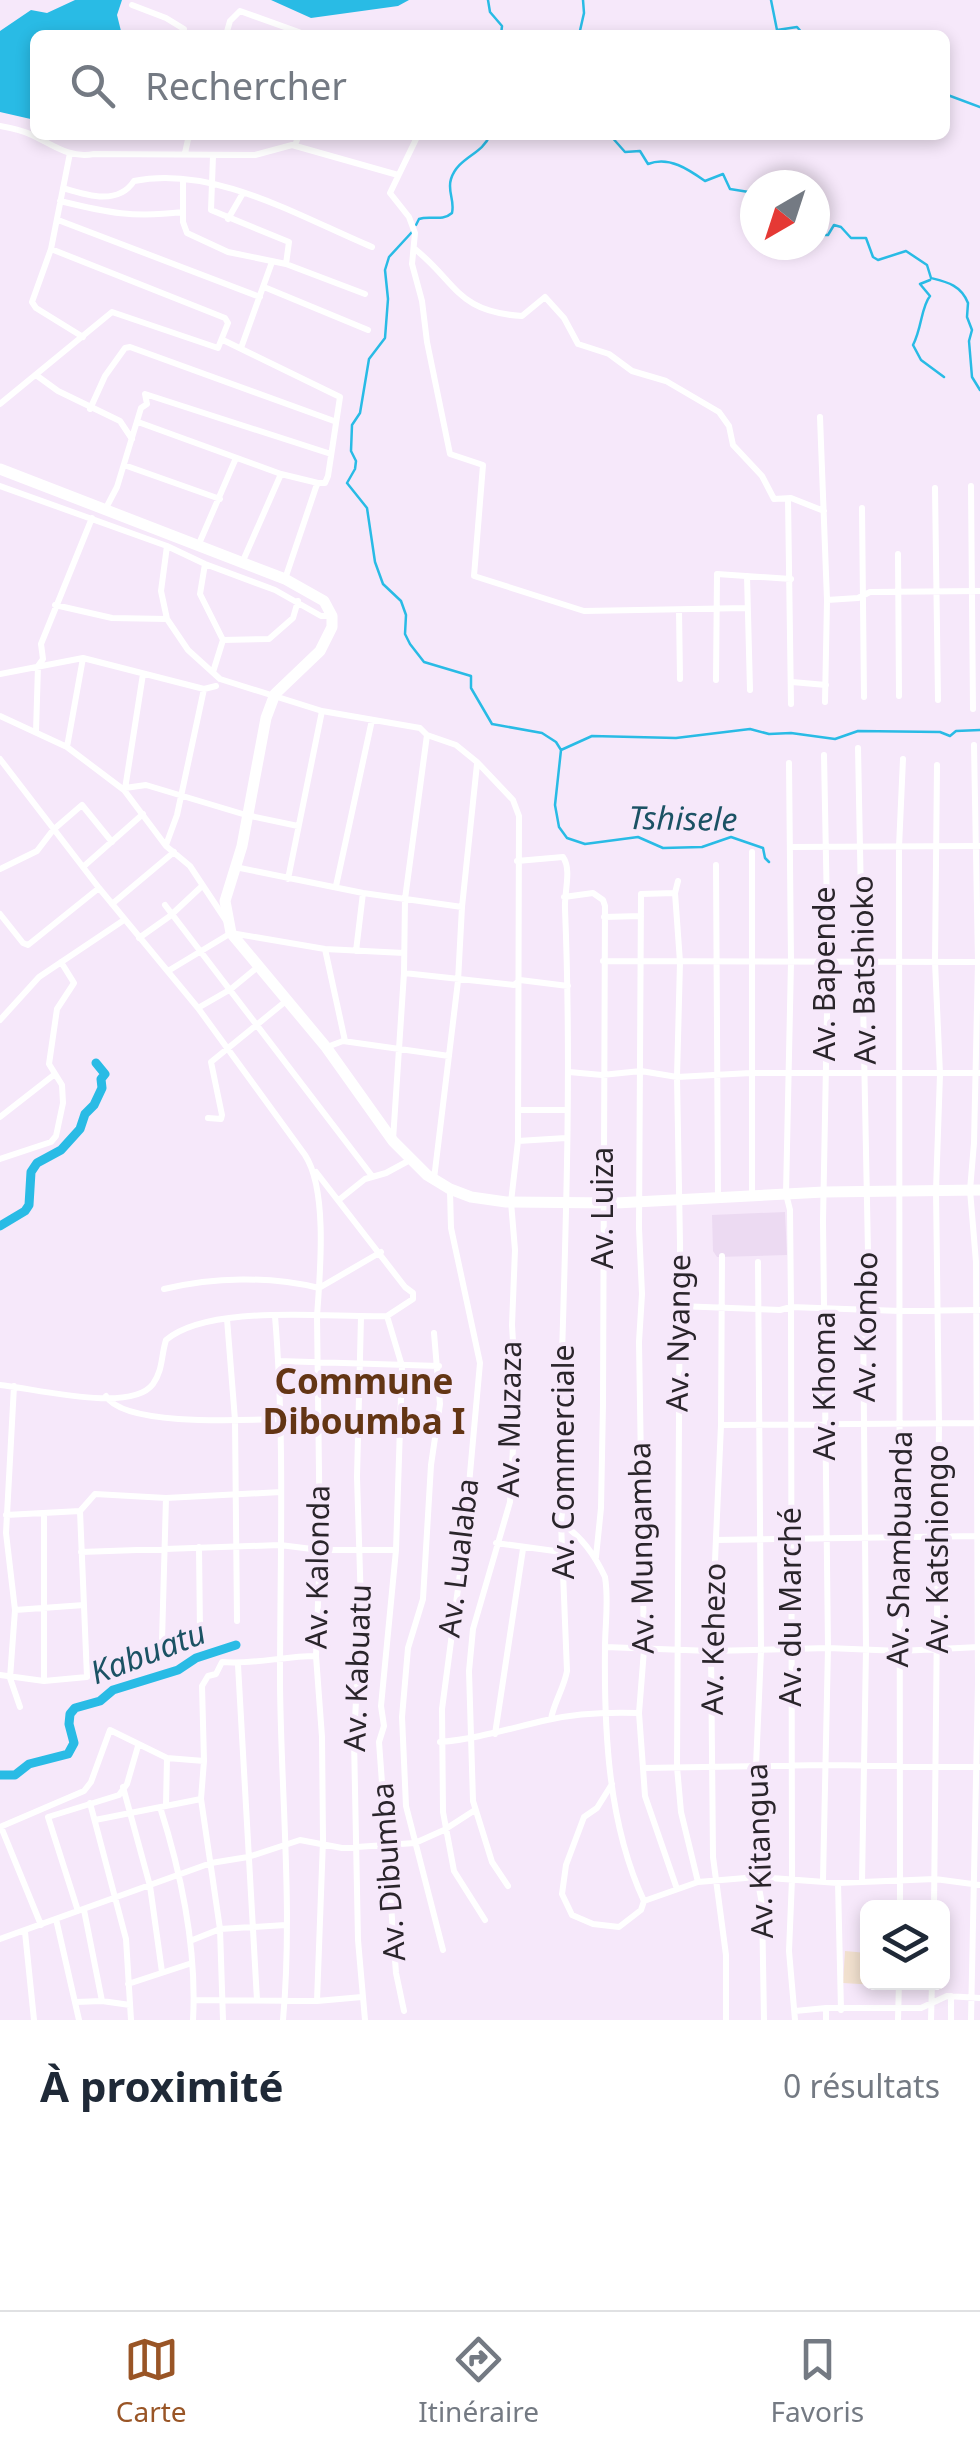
<!DOCTYPE html>
<html lang="fr">
<meta charset="utf-8">
<style>
:root{--surface:#fff;--page:#f6f6f7;--text:#1f2937;--muted:#747a83;--line:#e0e1e3;--accent:#995526}
body{margin:0;font-family:"Noto Sans",sans-serif;background:var(--page);color:var(--text)}
.controls{position:absolute;right:30px;bottom:30px;display:grid;overflow:hidden;border-radius:15px;box-shadow:0 5px 15px #0003}
.controls button{width:90px;height:90px;display:grid;place-items:center;padding:0;border:0;border-bottom:2px solid var(--line);background:var(--surface);color:var(--text);font:50px sans-serif}
.compass{position:absolute;left:740px;top:170px;width:90px;height:90px;border-radius:50%;background:var(--surface);box-shadow:0 5px 15px #0003;rotate:219deg}
.list{margin:0;padding:0;list-style:none}
h2{display:flex;justify-content:space-between;align-items:center;height:130px;margin:0;padding:0 40px;font-size:42px}
h2 small{font-size:32px;font-weight:400;color:var(--muted)}
.icon{flex:none;width:55px;height:55px;fill:none;stroke:currentColor;stroke-width:2;stroke-linecap:round;stroke-linejoin:round}
.map{position:relative;flex:none;width:980px;height:2020px;overflow:hidden}
.search{position:absolute;background:var(--surface);box-shadow:0 5px 15px #0003;left:30px;right:30px;top:30px;height:110px;display:flex;align-items:center;gap:25px;box-sizing:border-box;padding:0 35px;border-radius:15px;color:var(--muted);font-size:38px}
.sheet{height:290px;background:var(--surface)}
nav{display:flex;justify-content:space-around;align-items:center;box-sizing:border-box;height:140px;border-top:2px solid var(--line);background:var(--surface);font-size:28px;color:var(--muted)}
nav a{display:grid;justify-items:center;gap:5px}
nav .on{color:var(--accent)}
.map>svg:first-child{display:block}
.built{fill:#ecdaf2}
.education{fill:#f2e1cf}
.water{fill:#29bbe5}
.lines{fill:none;stroke-linecap:round;stroke-linejoin:round}
.stream{stroke:#29bbe5;stroke-width:2.5}
.river{stroke:#29bbe5;stroke-width:9}
.minor{stroke:#fff;stroke-width:6}
.highway{stroke:#fff;stroke-width:11}
.labels{text-anchor:middle;stroke-width:8;stroke-linejoin:round;paint-order:stroke}
.street-label{font-size:30px;fill:#2a252b;stroke:#f6e8fa}
.water-label{font-size:32px;font-style:italic;fill:#1b5264;stroke:#f6e8fa}
.quarter-label{font-size:35px;font-weight:bold;fill:#633514;stroke:#f6e8fa}
</style>
<div class="map">
<svg width="980" height="2020" viewBox="0 0 980 2020">
<rect width="100%" height="100%" fill="#f6e8fa"/>
<path class="built" d="M 785,1212 L 787,1255 L 717,1257 L 713,1251 L 712,1215 Z"/>
<path class="education" d="M 845,1951 L 867,1953 L 868,1982 L 892,1983 L 892,1986 L 843,1983 Z"/>
<path class="water" d="M 75,0 L 122,0 L 117,15 L 122,35 L 35,35 L 35,120 L 0,112 L 0,31 L 31,10 L 47,13 Z
M 271,0 L 409,0 L 398,6 L 311,18 Z"/>
<g class="lines">
<path class="stream" d="M 488,0 L 490,12 L 502,26 L 501,35
M 771,0 L 777,30 L 797,27 L 804,35
M 579,35 L 584,13 L 583,0
M 945,94 L 980,107
M 610,135 L 625,152 L 640,151 L 648,164 C 669,156 688,169 705,181 L 723,174 L 730,189 L 755,193
M 416,225 L 419,219 C 430,215 442,222 452,213 C 455,200 447,191 451,179 C 458,157 482,155 490,135
M 412,232 L 389,257 L 385,270 L 388,299 L 385,338 L 369,359 L 360,413 L 352,425 L 351,451 L 356,461 L 355,469 L 347,483 L 367,508 L 375,562 L 383,584 L 401,601 L 406,615 L 405,634 L 410,644 L 424,662 L 471,676 L 471,688 L 492,724 L 542,733 L 556,742 L 561,750 L 555,805 L 559,827 L 567,838 L 585,844 L 638,837 L 663,848 L 702,847 L 731,837 L 763,848 L 765,858 L 769,862
M 815,235 L 828,235 L 834,225 L 841,227 L 851,238 L 866,238 L 873,257 L 878,260 L 906,251 L 927,265 L 931,278 C 947,282 961,285 968,303 L 967,317 L 972,330 L 969,341 L 972,377 L 980,390
M 930,280 L 920,284 L 930,296 C 921,307 922,328 913,345 L 921,360 L 944,377
M 561,750 L 592,736 L 676,738 L 750,729 L 769,734 L 791,733 L 835,739 L 858,731 L 940,732 L 950,736 L 956,731 L 980,730"/>
<path class="river" d="M 0,1226 L 25,1211 L 29,1205 L 31,1172 L 37,1163 L 61,1150 L 80,1129 L 85,1114 L 94,1105 L 102,1088 L 101,1079 L 105,1074 L 96,1063
M 0,1775 L 15,1775 L 29,1764 L 68,1754 L 74,1743 L 69,1724 L 70,1714 L 75,1708 L 100,1701 L 113,1690 L 178,1670 L 196,1658 L 236,1645"/>
<path class="minor" d="M 132,5 L 166,18 L 184,29 L 183,35
M 226,35 L 230,21 L 240,11 L 307,35
M 0,126 C 11,128 22,130 32,135 C 53,145 70,159 94,154 L 255,155 L 292,145 L 398,175
M 418,135 L 390,193 L 409,217 L 415,233 L 412,264 L 422,301 L 427,342 L 450,454 L 483,465 L 474,576 L 584,611 L 746,608
M 295,145 L 299,135
M 70,153 L 51,249 L 32,302 L 36,308 L 83,337
M 185,153 L 189,135
M 213,156 L 211,210 L 289,242 L 286,264
M 183,179 L 183,222 L 187,233 L 228,252 L 286,264 L 365,294
M 63,188 C 86,195 118,206 134,181 C 214,165 300,217 372,247
M 60,201 C 109,213 133,218 183,212
M 228,219 L 243,193
M 58,220 L 260,297
M 415,249 C 458,284 457,312 522,316 L 545,297 L 564,318 L 578,344 L 609,354 L 632,371 L 666,381 L 719,412 L 729,426 L 733,445 L 762,476 L 774,499 L 791,498 L 824,511
M 264,287 L 368,330
M 223,340 L 340,397 L 328,476 L 325,483 L 318,483 L 316,487 L 285,579
M 241,348 L 272,262
M 36,375 L 58,391 L 120,421 L 132,439
M 0,404 L 112,312 L 218,348 L 228,323 L 225,318 L 51,249
M 90,409 L 105,376 L 125,348 L 130,347 L 334,421
M 820,417 L 827,600 L 825,702
M 138,422 L 281,474 L 318,483
M 124,465 L 220,499
M 0,486 L 167,546 L 205,564 L 275,590 L 321,616 L 331,616
M 971,486 L 973,709
M 935,488 L 938,700
M 788,499 L 791,704
M 862,508 L 864,697
M 105,510 L 117,487 L 141,408 L 147,404 L 145,394 L 331,454
M 167,546 L 161,591 L 167,619 L 188,650 L 220,679 L 322,711 L 420,728 L 427,735 L 456,745 L 477,762 L 513,800 L 519,816 L 518,1141 L 511,1202 L 515,1250 L 512,1325 L 516,1393 L 510,1502 L 473,1629 L 469,1671 L 473,1801 L 492,1862 L 508,1886
M 198,546 L 236,458
M 898,554 L 899,696
M 242,563 L 281,474
M 205,564 L 200,594 L 223,640 L 213,672
M 747,576 L 750,690
M 827,600 L 858,598 L 870,592 L 980,591
M 55,605 L 112,618 L 167,619
M 679,610 L 680,679
M 223,640 L 269,639 L 293,618 L 298,601
M 0,674 L 83,658 L 204,689 L 216,686
M 716,680 L 717,574 L 791,579
M 792,682 L 826,685
M 0,716 L 67,747 L 124,790 L 166,846 L 190,866 L 227,922
M 36,732 L 38,666 L 43,659 L 41,644 L 92,518
M 67,747 L 83,658
M 858,748 L 868,1252 L 863,1310 L 866,1650 L 862,1882
M 0,759 L 99,888 L 198,1008 L 305,1155 C 328,1190 320,1274 317,1316 L 320,1550 L 316,1656 L 322,1737 L 323,1840 L 317,2001
M 789,763 L 791,962 L 786,1194 L 790,1210 L 791,1307 L 792,1879 L 789,1951 L 795,2020
M 125,788 L 146,785 L 246,815 L 298,826
M 125,789 L 143,674
M 166,845 L 177,815 L 204,689
M 790,847 L 980,846
M 752,852 L 752,1195
M 517,861 L 563,857 C 572,870 564,892 565,909 C 572,1079 565,1250 560,1421 L 567,1456 L 561,1523 L 567,1671 C 564,1688 554,1702 551,1719
M 716,865 L 718,1198
M 83,867 L 143,814
M 235,867 L 363,893 L 462,907
M 0,869 L 37,851 L 53,830 L 82,805 L 112,842
M 288,879 L 322,711
M 678,881 L 675,893 L 680,962 L 677,1077 L 680,1244 L 677,1767 L 681,1812 L 698,1882
M 336,886 L 372,720
M 675,893 L 641,894 L 639,1228 L 642,1294 L 639,1342 L 644,1650 L 639,1713 L 643,1768 L 645,1796 L 677,1889
M 564,897 L 593,893 L 603,900 L 605,906 L 603,1404 L 601,1508 L 596,1557
M 112,904 L 174,852
M 165,905 L 372,1176
M 0,914 L 23,943 L 28,945 L 99,888
M 604,917 L 641,916
M 139,938 L 170,916 L 201,887
M 325,949 L 345,1041
M 356,951 L 363,893
M 603,961 L 980,962
M 168,971 L 231,933 L 325,949 L 404,953
M 404,973 L 514,985 L 520,980 L 568,986
M 198,1008 L 231,989 L 259,966
M 0,1020 L 39,977 L 124,920
M 327,1047 L 343,1041 L 449,1056
M 569,1072 L 602,1075 L 641,1071 L 677,1077 L 751,1073 L 980,1073
M 518,1110 L 565,1110
M 0,1117 L 55,1074
M 208,1118 L 221,1119 L 222,1115 L 211,1062 L 286,1001
M 393,1140 L 404,973 L 405,899 L 427,735
M 518,1141 L 566,1138
M 0,1159 L 51,1142 L 56,1136 L 63,1103 L 62,1085 L 49,1064 L 57,1009 L 74,983 L 61,962
M 434,1179 L 458,981 L 462,907 L 477,764
M 450,1191 L 451,1228 L 480,1363 L 463,1551 L 442,1709 L 443,1812 L 454,1871 L 485,1920
M 340,1199 L 365,1179 L 386,1173 L 410,1160
M 722,1256 L 721,1425 L 711,1651 L 713,1857 L 726,1955 L 726,2020
M 758,1262 L 761,1651 L 756,1766 L 757,1877 L 762,1904 L 764,2020
M 164,1289 C 214,1277 269,1276 319,1288 L 381,1252
M 678,1306 L 780,1310 L 791,1307 L 900,1311 L 980,1310
M 275,1316 C 285,1438 280,1561 280,1683 C 281,1795 293,1908 283,2020
M 387,1316 L 402,1366 L 396,1550 L 381,1706 L 384,1726 L 379,1742 L 396,1973 L 404,2011
M 361,1317 L 357,1477 L 361,1605 L 354,1739 L 358,1940 L 365,2020
M 227,1319 L 235,1420 L 237,1621
M 434,1333 L 440,1404 L 431,1465 L 423,1599 L 408,1648 L 402,1717 L 406,1806 L 443,1950
M 279,1361 L 439,1366
M 0,1385 C 33,1388 131,1414 153,1384 C 163,1370 161,1356 166,1340 C 210,1303 330,1318 387,1316 L 413,1299 L 413,1293 L 405,1287 L 316,1172
M 14,1386 L 6,1533 L 15,1610 L 10,1678 L 20,1707
M 106,1396 C 124,1427 246,1420 281,1419
M 721,1425 L 979,1423
M 44,1514 L 44,1681
M 6,1515 L 80,1511 L 95,1494 L 166,1498 L 281,1492
M 561,1523 C 582,1537 594,1554 605,1577 C 609,1601 605,1624 605,1648 C 604,1731 608,1824 644,1901
M 716,1540 L 979,1536
M 496,1543 L 562,1552
M 199,1547 L 200,1633
M 81,1552 L 280,1545 L 320,1550 L 396,1550
M 15,1610 L 84,1605
M 162,1641 L 166,1498
M 605,1647 L 711,1651 L 828,1648 L 900,1651 L 979,1647
M 238,1665 L 257,2000
M 0,1675 L 44,1681 L 87,1677 L 80,1511
M 495,1734 L 523,1549
M 440,1742 C 477,1739 511,1728 547,1720 C 577,1713 609,1712 639,1713
M 643,1768 L 825,1765 L 980,1767
M 612,1784 L 597,1808 L 584,1817 L 566,1865 L 562,1894 L 572,1915 L 593,1924 L 619,1927 L 641,1910 L 644,1901 L 698,1882 L 757,1877 L 838,1883 L 935,1879 L 980,1885
M 123,1787 L 150,1886 L 162,1972
M 90,1803 L 126,1939 L 131,2020
M 166,1805 L 167,1758
M 160,1807 C 182,1876 197,1948 193,2020
M 48,1817 L 119,1795 L 127,1784 L 138,1746
M 48,1817 L 78,1911
M 95,1820 L 201,1799
M 0,1827 L 84,1791 L 91,1782 L 110,1730 L 167,1758 L 204,1761
M 1,1827 L 41,1925
M 823,1880 L 828,1648 L 823,1221 L 828,961 L 824,755
M 838,1883 L 841,2010
M 900,1908 L 899,847 L 903,759
M 934,1908 L 939,1423 L 936,1190 L 940,1074 L 935,962 L 937,765
M 84,1910 L 102,2001
M 56,1919 L 79,2020
M 25,1932 L 34,2020
M 0,1939 L 211,1863 L 248,1857 L 300,1840 L 342,1848 L 415,1843 L 444,1830 L 475,1810
M 190,1941 L 220,1929 L 286,1925
M 128,1984 L 192,1963
M 194,2000 L 317,2001 L 362,1997
M 76,2002 L 102,2001 L 130,2005
M 795,2011 L 826,2008 L 921,2008 L 947,1996 L 980,1998
M 223,2020 L 220,1929 L 201,1799 L 204,1761 L 202,1686 L 208,1676 L 216,1674 L 222,1662 C 252,1665 284,1656 316,1656
M 826,2020 L 826,2008
M 898,2020 L 899,1982
M 931,2020 L 932,1982
M 951,2020 L 951,1996
M 971,2020 L 978,1683 L 976,1262 L 970,1190 L 974,1143 L 978,962 L 974,745"/>
<path class="highway" d="M 0,469 L 285,579 L 324,601 L 332,616 L 332,627 L 320,651 L 275,694 L 266,718 L 242,846 L 225,901 L 231,933 L 326,1047 L 393,1141 L 427,1175 L 450,1189 L 471,1197 L 506,1202 L 616,1203 L 824,1192 L 980,1190"/>
</g>
<g class="labels">
<g class="street-label">
<text transform="translate(864 970) rotate(-91)" y="10">Av. Batshioko</text>
<text transform="translate(825 974) rotate(-90)" y="10">Av. Bapende</text>
<text transform="translate(603 1208) rotate(-90)" y="10">Av. Luiza</text>
<text transform="translate(866 1327) rotate(-89)" y="10">Av. Kombo</text>
<text transform="translate(679 1333) rotate(-89)" y="10">Av. Nyange</text>
<text transform="translate(825 1386) rotate(-90)" y="10">Av. Khoma</text>
<text transform="translate(510 1419) rotate(-89)" y="10">Av. Muzaza</text>
<text transform="translate(564 1462) rotate(-90)" y="10">Av. Commerciale</text>
<text transform="translate(642 1548) rotate(-91)" y="10">Av. Mungamba</text>
<text transform="translate(900 1549) rotate(-89)" y="10">Av. Shambuanda</text>
<text transform="translate(938 1549) rotate(-90)" y="10">Av. Katshiongo</text>
<text transform="translate(459 1558) rotate(-83)" y="10">Av. Lualaba</text>
<text transform="translate(318 1567) rotate(-89)" y="10">Av. Kalonda</text>
<text transform="translate(791 1607) rotate(-90)" y="10">Av. du Marché</text>
<text transform="translate(714 1639) rotate(-89)" y="10">Av. Kehezo</text>
<text transform="translate(358 1668) rotate(-88)" y="10">Av. Kabuatu</text>
<text transform="translate(760 1851) rotate(-92)" y="10">Av. Kitangua</text>
<text transform="translate(389 1872) rotate(-94)" y="10">Av. Dibumba</text>
</g>
<g class="water-label">
<text transform="translate(683 819) rotate(1)" y="11">Tshisele</text>
<text transform="translate(148 1653) rotate(-21)" y="11">Kabuatu</text>
</g>
<g class="quarter-label">
<text x="364" y="1394">Commune<tspan x="364" dy="40">Diboumba I</tspan></text>
</g>
</g>
</svg>
<div class="controls">
<button><svg class="icon" aria-label="layers" viewBox="0 0 24 24"><path d="M12 4l9 5-9 5-9-5zM3 14l9 5 9-5"/></svg></button>
</div>
<svg class="compass" viewBox="-18 -18 36 36"><path d="M0-13l5 13h-10z" fill="#e53935"/><path d="M0 13l5-13h-10z" fill="#747a83"/></svg>
<div class="search"><svg class="icon" aria-label="search" viewBox="0 0 24 24"><circle cx="10" cy="10" r="6"/><path d="M15 15l6 6"/></svg>Rechercher</div>
</div>
<section class="sheet">
<h2>À proximité<small>0 résultats</small></h2>
<ul class="list">
</ul>
</section>
<nav>
<a class="on"><svg class="icon" aria-label="map" viewBox="0 0 24 24"><path d="M3 6l6-2 6 2 6-2v14l-6 2-6-2-6 2zM9 4v14M15 6v14"/></svg>Carte</a>
<a><svg class="icon" aria-label="directions" viewBox="0 0 24 24"><path d="M12 3l9 9-9 9-9-9zM9 14v-3h6M13 9l2 2-2 2"/></svg>Itinéraire</a>
<a><svg class="icon" aria-label="saved" viewBox="0 0 24 24"><path d="M7 4h10v16l-5-4-5 4z"/></svg>Favoris</a>
</nav>
